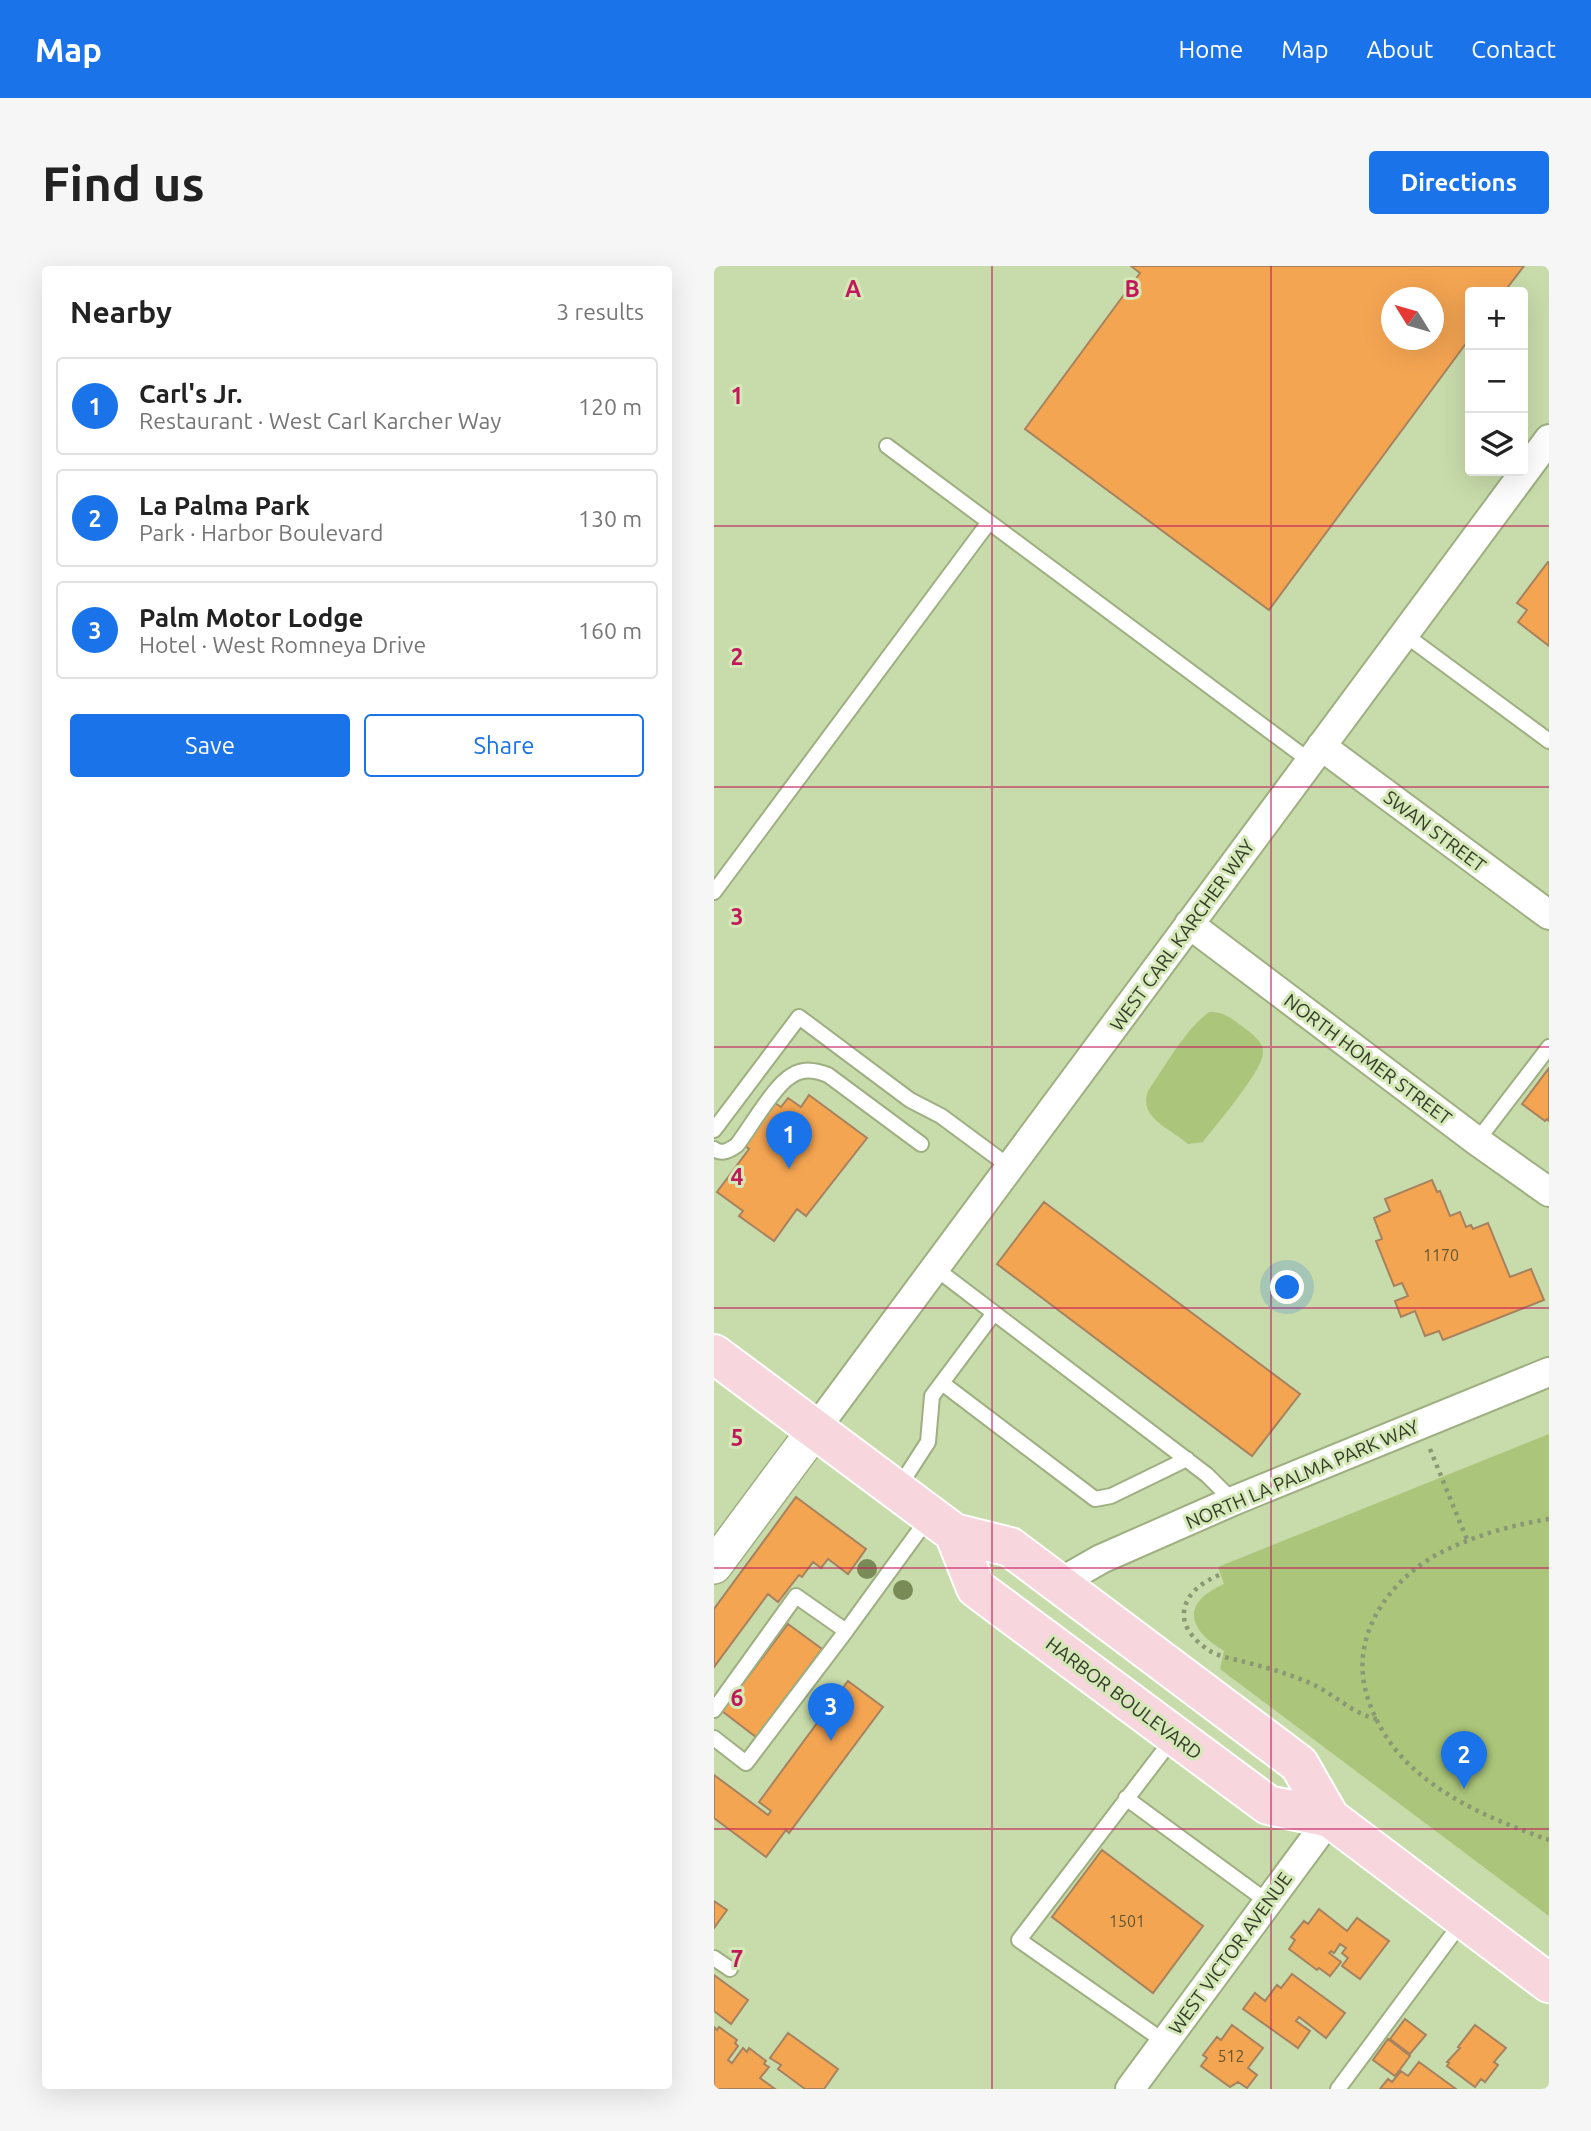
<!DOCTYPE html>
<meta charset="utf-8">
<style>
:root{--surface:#fff;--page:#f6f6f6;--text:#222;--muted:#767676;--line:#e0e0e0;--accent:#1a73e8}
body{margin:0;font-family:Ubuntu,sans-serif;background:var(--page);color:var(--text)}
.controls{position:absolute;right:21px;top:21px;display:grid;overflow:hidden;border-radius:7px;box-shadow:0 7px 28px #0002}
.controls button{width:63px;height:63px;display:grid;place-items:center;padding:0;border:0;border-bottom:2px solid var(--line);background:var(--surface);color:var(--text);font:35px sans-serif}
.compass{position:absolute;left:667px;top:21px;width:63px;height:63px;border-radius:50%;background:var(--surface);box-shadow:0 7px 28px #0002;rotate:307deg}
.you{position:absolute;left:574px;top:1022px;width:24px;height:24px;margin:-18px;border:5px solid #fff;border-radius:50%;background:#1a73e8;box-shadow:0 0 0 10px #1a73e833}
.badge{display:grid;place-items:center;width:46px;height:46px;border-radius:50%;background:var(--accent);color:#fff;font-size:23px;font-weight:700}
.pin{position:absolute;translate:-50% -58px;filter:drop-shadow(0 2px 4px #0008)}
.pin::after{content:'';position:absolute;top:37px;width:24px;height:21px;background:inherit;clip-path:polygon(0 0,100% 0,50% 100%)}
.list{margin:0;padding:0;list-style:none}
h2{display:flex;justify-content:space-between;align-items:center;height:91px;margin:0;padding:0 28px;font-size:30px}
h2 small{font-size:23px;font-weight:400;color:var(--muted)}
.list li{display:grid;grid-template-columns:46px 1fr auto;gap:21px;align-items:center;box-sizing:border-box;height:98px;margin:0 14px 14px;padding:0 14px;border:2px solid var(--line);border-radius:7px}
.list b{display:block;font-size:26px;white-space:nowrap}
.list p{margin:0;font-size:23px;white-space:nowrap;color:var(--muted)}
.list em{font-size:23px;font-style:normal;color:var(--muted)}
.actions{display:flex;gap:14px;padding:21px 28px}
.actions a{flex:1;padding:16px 0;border:2px solid var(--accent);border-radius:7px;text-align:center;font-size:24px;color:var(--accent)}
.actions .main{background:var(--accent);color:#fff}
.icon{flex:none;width:38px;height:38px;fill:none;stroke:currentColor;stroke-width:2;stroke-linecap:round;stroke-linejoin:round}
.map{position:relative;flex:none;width:835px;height:1823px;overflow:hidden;border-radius:7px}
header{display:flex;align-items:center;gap:42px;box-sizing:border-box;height:98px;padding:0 35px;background:var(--accent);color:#fff}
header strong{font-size:33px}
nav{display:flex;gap:38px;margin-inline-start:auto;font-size:24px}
.intro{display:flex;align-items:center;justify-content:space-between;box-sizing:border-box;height:168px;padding:0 42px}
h1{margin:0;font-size:49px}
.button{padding:18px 32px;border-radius:7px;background:var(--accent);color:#fff;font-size:24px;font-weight:700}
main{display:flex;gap:42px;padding:0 42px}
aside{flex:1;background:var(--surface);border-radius:7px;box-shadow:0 7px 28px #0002}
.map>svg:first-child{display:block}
.green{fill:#abc57a}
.building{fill:#f4a552;stroke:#a7825f;stroke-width:2;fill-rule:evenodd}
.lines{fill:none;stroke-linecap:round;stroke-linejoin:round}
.service-casing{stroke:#9eaf81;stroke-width:18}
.minor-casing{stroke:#9eaf81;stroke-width:32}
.tertiary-casing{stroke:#9eaf81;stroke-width:38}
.primary-casing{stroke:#fff;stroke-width:42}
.path{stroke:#8a9873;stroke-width:4.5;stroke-dasharray:3.5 5;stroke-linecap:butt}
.service{stroke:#fff;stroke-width:14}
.minor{stroke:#fff;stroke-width:28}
.tertiary{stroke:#fff;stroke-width:35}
.primary{stroke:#f8d6dd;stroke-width:38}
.tree{fill:#798b57}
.grid{fill:none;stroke:#c2185b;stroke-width:2;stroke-opacity:0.55}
.labels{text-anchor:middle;stroke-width:6;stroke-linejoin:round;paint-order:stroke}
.number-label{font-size:16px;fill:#635532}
.street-label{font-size:19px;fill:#333a27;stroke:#d5e8b7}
.grid-label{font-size:23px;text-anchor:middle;font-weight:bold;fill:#c2185b;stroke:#d5e8b7;stroke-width:6;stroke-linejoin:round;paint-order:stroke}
</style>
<header>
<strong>Map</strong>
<nav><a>Home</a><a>Map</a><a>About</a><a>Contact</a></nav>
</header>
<div class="intro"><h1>Find us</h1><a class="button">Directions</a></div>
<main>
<aside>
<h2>Nearby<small>3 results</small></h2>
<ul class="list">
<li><span class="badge">1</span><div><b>Carl's Jr.</b><p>Restaurant · West Carl Karcher Way</p></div><em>120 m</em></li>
<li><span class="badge">2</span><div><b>La Palma Park</b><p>Park · Harbor Boulevard</p></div><em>130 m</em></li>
<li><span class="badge">3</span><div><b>Palm Motor Lodge</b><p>Hotel · West Romneya Drive</p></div><em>160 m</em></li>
</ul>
<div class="actions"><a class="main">Save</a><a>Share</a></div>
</aside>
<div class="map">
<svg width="835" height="1823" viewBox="0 0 835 1823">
<rect width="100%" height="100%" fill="#c8dbaa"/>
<path class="green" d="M 495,746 C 510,745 518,753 529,761 C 537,767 549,775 549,786 C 550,804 501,860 489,876 L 474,878 C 456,862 424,852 434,825 C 452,799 470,765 495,746 Z
M 835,1168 L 835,1650 L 506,1403 L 510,1385 C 473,1363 467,1337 510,1318 L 504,1301 Z"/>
<path class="building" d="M 417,0 L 810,0 L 790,26 L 756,26 L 756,72 L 555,344 L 311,163 L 426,7 ZM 678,32 L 720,32 L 720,74 L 678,74 Z
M 834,296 L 835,296 L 835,380 L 804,356 L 813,344 L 803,337 Z
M 835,802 L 835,855 L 833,853 L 831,855 L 808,838 Z
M 95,829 L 153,872 L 92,950 L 83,943 L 60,975 L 25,950 L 29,945 L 3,926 L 35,883 L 30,879 L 61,837 L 67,841 L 74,832 L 87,841 Z
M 718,914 L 723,926 L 726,925 L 736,950 L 746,946 L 752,961 L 757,959 L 759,963 L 774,957 L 796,1011 L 817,1003 L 830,1034 L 729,1074 L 725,1065 L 711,1070 L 701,1045 L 687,1051 L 681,1035 L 694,1030 L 688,1017 L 680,1020 L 662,975 L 668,973 L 660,952 L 676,945 L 671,933 Z
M 330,936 L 586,1128 L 538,1190 L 283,998 Z
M 82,1231 L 152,1283 L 134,1308 L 114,1293 L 107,1302 L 99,1296 L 88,1311 L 85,1309 L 64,1336 L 54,1328 L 0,1401 L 0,1343 Z
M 74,1358 L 108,1383 L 42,1471 L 8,1445 Z
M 134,1415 L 169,1441 L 75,1567 L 72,1564 L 52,1591 L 0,1552 L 0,1509 L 54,1549 L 57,1545 L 45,1536 Z
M 388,1584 L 489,1660 L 439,1727 L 338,1651 Z
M 0,1635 L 13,1644 L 0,1662 Z
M 605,1643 L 633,1665 L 643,1652 L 675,1675 L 646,1713 L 628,1700 L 634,1692 L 628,1687 L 632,1682 L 626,1678 L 620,1687 L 617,1685 L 615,1687 L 627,1696 L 616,1710 L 605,1702 L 603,1704 L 575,1683 L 581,1674 L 577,1671 L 590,1655 L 594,1658 Z
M 578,1708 L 631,1747 L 612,1772 L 585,1751 L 582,1755 L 596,1765 L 584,1782 L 529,1743 L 541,1727 L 551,1735 L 563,1719 L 567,1722 Z
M 0,1709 L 34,1734 L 17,1758 L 0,1745 Z
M 691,1753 L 712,1769 L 696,1788 L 676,1773 Z
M 518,1759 L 549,1782 L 534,1802 L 543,1809 L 533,1822 L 524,1816 L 516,1821 L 487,1800 L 493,1792 L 489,1789 L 503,1771 L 507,1774 Z
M 761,1759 L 792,1782 L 780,1796 L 784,1799 L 771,1816 L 767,1813 L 761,1821 L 733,1800 L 735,1797 L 733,1796 L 746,1782 L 744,1781 Z
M 0,1761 L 3,1764 L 5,1761 L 23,1774 L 21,1777 L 24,1780 L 14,1794 L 18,1797 L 29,1782 L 33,1786 L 35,1782 L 52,1795 L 50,1798 L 55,1801 L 46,1812 L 61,1823 L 0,1823 Z
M 74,1767 L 124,1803 L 110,1823 L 91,1823 L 64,1803 L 67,1799 L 56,1792 Z
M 674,1773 L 696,1790 L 681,1810 L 659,1794 Z
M 705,1796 L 742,1823 L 666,1823 L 674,1813 L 678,1816 L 687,1805 L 694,1810 Z"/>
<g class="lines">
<defs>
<path id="service" d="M 173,180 L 596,495
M 690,368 L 835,475
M 0,626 L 275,256
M 0,864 L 85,751 L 196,834 L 227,850 L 296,901
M 763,875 L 835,781
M 0,883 C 8,889 16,884 23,879 C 36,862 60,820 77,810 C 89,802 101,804 114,809 L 207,878
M 221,1002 L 493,1209 L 519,1235
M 228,1117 L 381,1233 L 397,1230 L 473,1193
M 183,1224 L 214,1176 L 218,1130 L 280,1047
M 0,1444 L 82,1330 L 132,1365 L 215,1251
M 0,1472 L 32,1497 L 132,1365
M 412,1532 L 554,1636
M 0,1692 L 16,1703
M 451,1776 L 305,1674 L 460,1471
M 624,1823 L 750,1653"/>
<path id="minor" d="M 607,480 L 835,649
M 475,658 L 763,875 L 835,926
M 101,1164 L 835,173
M 345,1317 L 387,1293 L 519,1235 L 835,1106
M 416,1823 L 616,1552"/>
<path id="tertiary" d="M 0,1300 L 101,1164"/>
<path id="primary" d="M 0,1088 L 240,1267 L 296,1281 L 585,1498 L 616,1552 L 835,1717
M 240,1267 L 262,1322 L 554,1539 L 616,1552"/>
</defs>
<use href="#service" class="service-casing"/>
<use href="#minor" class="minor-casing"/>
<use href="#tertiary" class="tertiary-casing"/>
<use href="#primary" class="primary-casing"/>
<path class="path" d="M 716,1183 L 754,1276
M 835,1253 C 798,1259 758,1270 724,1288 C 676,1314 638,1367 651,1422 C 658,1452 677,1483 700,1503 C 738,1537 787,1557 835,1574
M 505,1309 C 489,1316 472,1327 470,1346 C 468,1362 483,1377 496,1385 C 506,1391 520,1393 531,1396 C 554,1402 576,1408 598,1418 C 620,1428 639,1448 663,1453"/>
<use href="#service" class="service"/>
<use href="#minor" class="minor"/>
<use href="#tertiary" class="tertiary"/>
<use href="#primary" class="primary"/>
</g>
<g class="tree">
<circle cx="153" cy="1303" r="10"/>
<circle cx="189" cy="1324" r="10"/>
</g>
<path class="grid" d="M 278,0 L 278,1823M 557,0 L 557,1823M 0,260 L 835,260M 0,521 L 835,521M 0,781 L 835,781M 0,1042 L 835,1042M 0,1302 L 835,1302M 0,1563 L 835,1563"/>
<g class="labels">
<g class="number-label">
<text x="727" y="995">1170</text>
<text x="413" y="1661">1501</text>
<text x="517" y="1796">512</text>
</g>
<g class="street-label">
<text transform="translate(721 565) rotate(37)" y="7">SWAN STREET</text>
<text transform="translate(468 669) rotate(-54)" y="7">WEST CARL KARCHER WAY</text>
<text transform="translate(654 793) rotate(37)" y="7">NORTH HOMER STREET</text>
<text transform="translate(588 1208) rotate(-23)" y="7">NORTH LA PALMA PARK WAY</text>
<text transform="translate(410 1432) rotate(37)" y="7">HARBOR BOULEVARD</text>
<text transform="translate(516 1687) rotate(-54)" y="7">WEST VICTOR AVENUE</text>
</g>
</g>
<g class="grid-label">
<text x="139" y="31">A</text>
<text x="418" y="31">B</text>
<text x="23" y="138">1</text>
<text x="23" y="399">2</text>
<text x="23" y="659">3</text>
<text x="23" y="919">4</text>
<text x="23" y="1180">5</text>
<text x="23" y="1440">6</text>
<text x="23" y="1701">7</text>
</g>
</svg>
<div class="controls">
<button>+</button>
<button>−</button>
<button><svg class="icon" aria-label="layers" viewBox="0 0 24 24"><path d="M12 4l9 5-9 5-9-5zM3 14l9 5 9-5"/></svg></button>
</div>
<svg class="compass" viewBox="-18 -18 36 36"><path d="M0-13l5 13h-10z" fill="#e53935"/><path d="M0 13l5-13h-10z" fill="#767676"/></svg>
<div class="you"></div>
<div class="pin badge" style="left:75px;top:903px">1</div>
<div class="pin badge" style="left:750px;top:1523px">2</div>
<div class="pin badge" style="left:117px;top:1475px">3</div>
</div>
</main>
